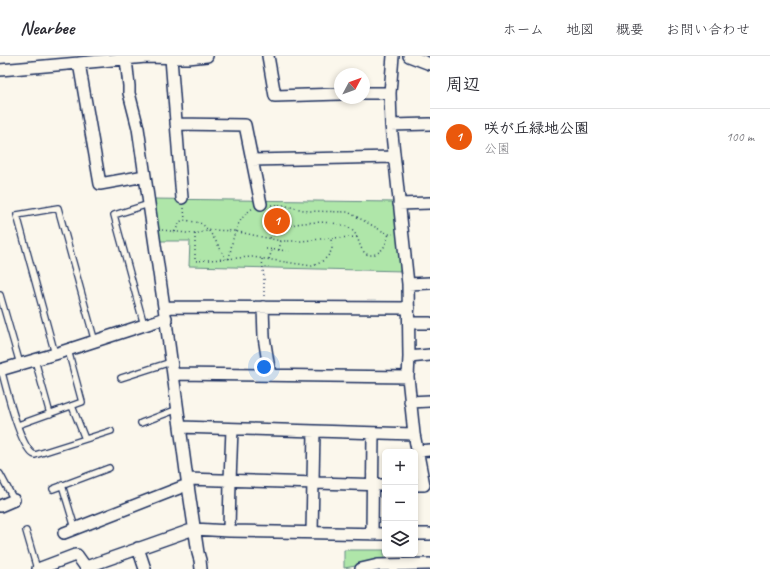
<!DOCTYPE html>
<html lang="ja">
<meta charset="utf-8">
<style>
:root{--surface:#fff;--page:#f7f7f7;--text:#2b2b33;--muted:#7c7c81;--line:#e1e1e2;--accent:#ea580c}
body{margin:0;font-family:Caveat,"Klee One",sans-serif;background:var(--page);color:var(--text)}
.controls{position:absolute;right:12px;bottom:12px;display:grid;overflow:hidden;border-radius:6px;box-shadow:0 2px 6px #0003}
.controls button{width:36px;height:36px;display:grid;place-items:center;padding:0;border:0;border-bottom:1px solid var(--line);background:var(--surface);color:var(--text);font:20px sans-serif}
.compass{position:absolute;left:334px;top:12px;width:36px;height:36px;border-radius:50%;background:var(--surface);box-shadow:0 2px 6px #0003;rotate:49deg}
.you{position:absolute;left:264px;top:311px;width:14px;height:14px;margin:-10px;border:3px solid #fff;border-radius:50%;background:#1a73e8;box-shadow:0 0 0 6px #1a73e833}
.badge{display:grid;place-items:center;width:26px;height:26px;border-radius:50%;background:var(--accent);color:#fff;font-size:13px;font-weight:700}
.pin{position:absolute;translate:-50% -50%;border:2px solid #fff;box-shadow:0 1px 4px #0006}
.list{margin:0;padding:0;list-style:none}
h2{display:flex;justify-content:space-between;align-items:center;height:52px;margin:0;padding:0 16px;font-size:17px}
h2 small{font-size:13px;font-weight:400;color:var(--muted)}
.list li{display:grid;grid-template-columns:26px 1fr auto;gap:12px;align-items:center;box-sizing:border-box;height:56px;padding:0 16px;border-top:1px solid var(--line)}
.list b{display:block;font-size:15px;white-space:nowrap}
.list p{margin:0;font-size:13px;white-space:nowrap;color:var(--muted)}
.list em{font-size:13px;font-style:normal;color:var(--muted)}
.icon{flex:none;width:22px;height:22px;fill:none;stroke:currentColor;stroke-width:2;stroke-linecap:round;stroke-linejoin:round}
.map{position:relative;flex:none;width:430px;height:513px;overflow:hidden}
header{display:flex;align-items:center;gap:24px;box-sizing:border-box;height:56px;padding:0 20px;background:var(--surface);border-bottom:1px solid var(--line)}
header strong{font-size:19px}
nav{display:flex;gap:22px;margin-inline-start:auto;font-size:14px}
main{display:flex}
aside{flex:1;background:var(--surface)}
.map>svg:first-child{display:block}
.green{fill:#afe6a9;stroke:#658a84}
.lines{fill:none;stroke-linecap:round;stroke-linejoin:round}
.service-casing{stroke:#1b2f5e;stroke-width:8}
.minor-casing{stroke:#1b2f5e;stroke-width:14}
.path{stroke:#1b2f5e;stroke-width:1.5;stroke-dasharray:1 3;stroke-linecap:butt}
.service{stroke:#fbf7ec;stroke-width:5.5}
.minor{stroke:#fbf7ec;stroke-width:11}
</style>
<header>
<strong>Nearbee</strong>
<nav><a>ホーム</a><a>地図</a><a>概要</a><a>お問い合わせ</a></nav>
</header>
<main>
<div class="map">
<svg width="430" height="513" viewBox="0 0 430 513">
<rect width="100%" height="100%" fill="#fbf7ec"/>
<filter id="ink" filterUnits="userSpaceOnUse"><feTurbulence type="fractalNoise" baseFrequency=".025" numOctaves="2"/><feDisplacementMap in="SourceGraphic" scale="8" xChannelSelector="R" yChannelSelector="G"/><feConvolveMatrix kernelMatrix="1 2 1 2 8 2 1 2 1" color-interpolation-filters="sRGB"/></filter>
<g filter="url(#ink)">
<path class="green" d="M 152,143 L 396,146 L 404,215 L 189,210 L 190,185 L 157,185 Z
M 344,494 L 384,494 L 384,505 L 344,512 Z"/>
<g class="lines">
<defs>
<path id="service" d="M 0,239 L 20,308
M 144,269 L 114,159 L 149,148
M 55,298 L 17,159 L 58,152 L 95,286
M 35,304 L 50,358
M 1,313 C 6,330 20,394 35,399 L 111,375
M 121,322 L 171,306
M 72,350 L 85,383
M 141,367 L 178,353
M 18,369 L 82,346 L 68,294
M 0,418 L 14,444
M 62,429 L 75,472
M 53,433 L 109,412
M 26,475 L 37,513"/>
<path id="minor" d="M 268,0 L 275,40 L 340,38
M 393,0 L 390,37 L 391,69 L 408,228 L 409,301 L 408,321 L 414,378 L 424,429 L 415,429
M 409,0 L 430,8
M 171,2 L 182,142
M 126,3 L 129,30 L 129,37 L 138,72 L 164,251 L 187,423 L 198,497 L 200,504 L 201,513
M 79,7 L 100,128 L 145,120
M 0,14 L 146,1 L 188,2 L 207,0
M 364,37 L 390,37
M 176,68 L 245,69 L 261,148
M 391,69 L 430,68
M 252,104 L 394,101
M 399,148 L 430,147
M 408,228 L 430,227
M 164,251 L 409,252
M 263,251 L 264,281 L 270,319
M 409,267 L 430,267
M 409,301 L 430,299
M 0,314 L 55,298 L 166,262
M 173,318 L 408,321
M 410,346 L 430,345
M 180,371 L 414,378
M 417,395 L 430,394
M 187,423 L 385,429
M 0,450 L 14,444
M 229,475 L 230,425 L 232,373
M 312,476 L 314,375
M 64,477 L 187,429
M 372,478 L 373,377
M 415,478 L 430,478
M 138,492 L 145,513
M 86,511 L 194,473 L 229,475 L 385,478
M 38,513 L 75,499 L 77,499 L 87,513
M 361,513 L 378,509 L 430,508"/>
</defs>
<use href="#service" class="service-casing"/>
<use href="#minor" class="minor-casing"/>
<path class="path" d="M 271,149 L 282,149 L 308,155 L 348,156 L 384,176 L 389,178 L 393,178
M 184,152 L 185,164
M 162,174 L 195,178 L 211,174 L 234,175 L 281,185 L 301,185 L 331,182 L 357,181
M 175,176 C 179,167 180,162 190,165 C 193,166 197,166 200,167 C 209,171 221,194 226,203
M 195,178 L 195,205 L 252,201 L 312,210 C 320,208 330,201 332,192 C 332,189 331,185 331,182
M 270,182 C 275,178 279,174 285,171 C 299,165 337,164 349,172 C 360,179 357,188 364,196 C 369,202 379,198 383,192 C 386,189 387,183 389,178
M 266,193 L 290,195
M 279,194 L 281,185
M 229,203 C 233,183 234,165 253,152
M 262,203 L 264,223 L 264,241
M 269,203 L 272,194"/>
<use href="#service" class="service"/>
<use href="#minor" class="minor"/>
</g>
</g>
</svg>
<div class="controls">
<button>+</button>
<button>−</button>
<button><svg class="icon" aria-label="layers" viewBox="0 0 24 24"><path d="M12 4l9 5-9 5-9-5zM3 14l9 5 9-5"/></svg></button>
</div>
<svg class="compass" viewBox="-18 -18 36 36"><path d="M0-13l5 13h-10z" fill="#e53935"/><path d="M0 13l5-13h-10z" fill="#7c7c81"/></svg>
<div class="you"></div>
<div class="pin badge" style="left:277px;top:165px">1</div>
</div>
<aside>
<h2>周辺<small></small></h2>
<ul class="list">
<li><span class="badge">1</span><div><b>咲が丘緑地公園</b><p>公園</p></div><em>100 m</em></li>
</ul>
</aside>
</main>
